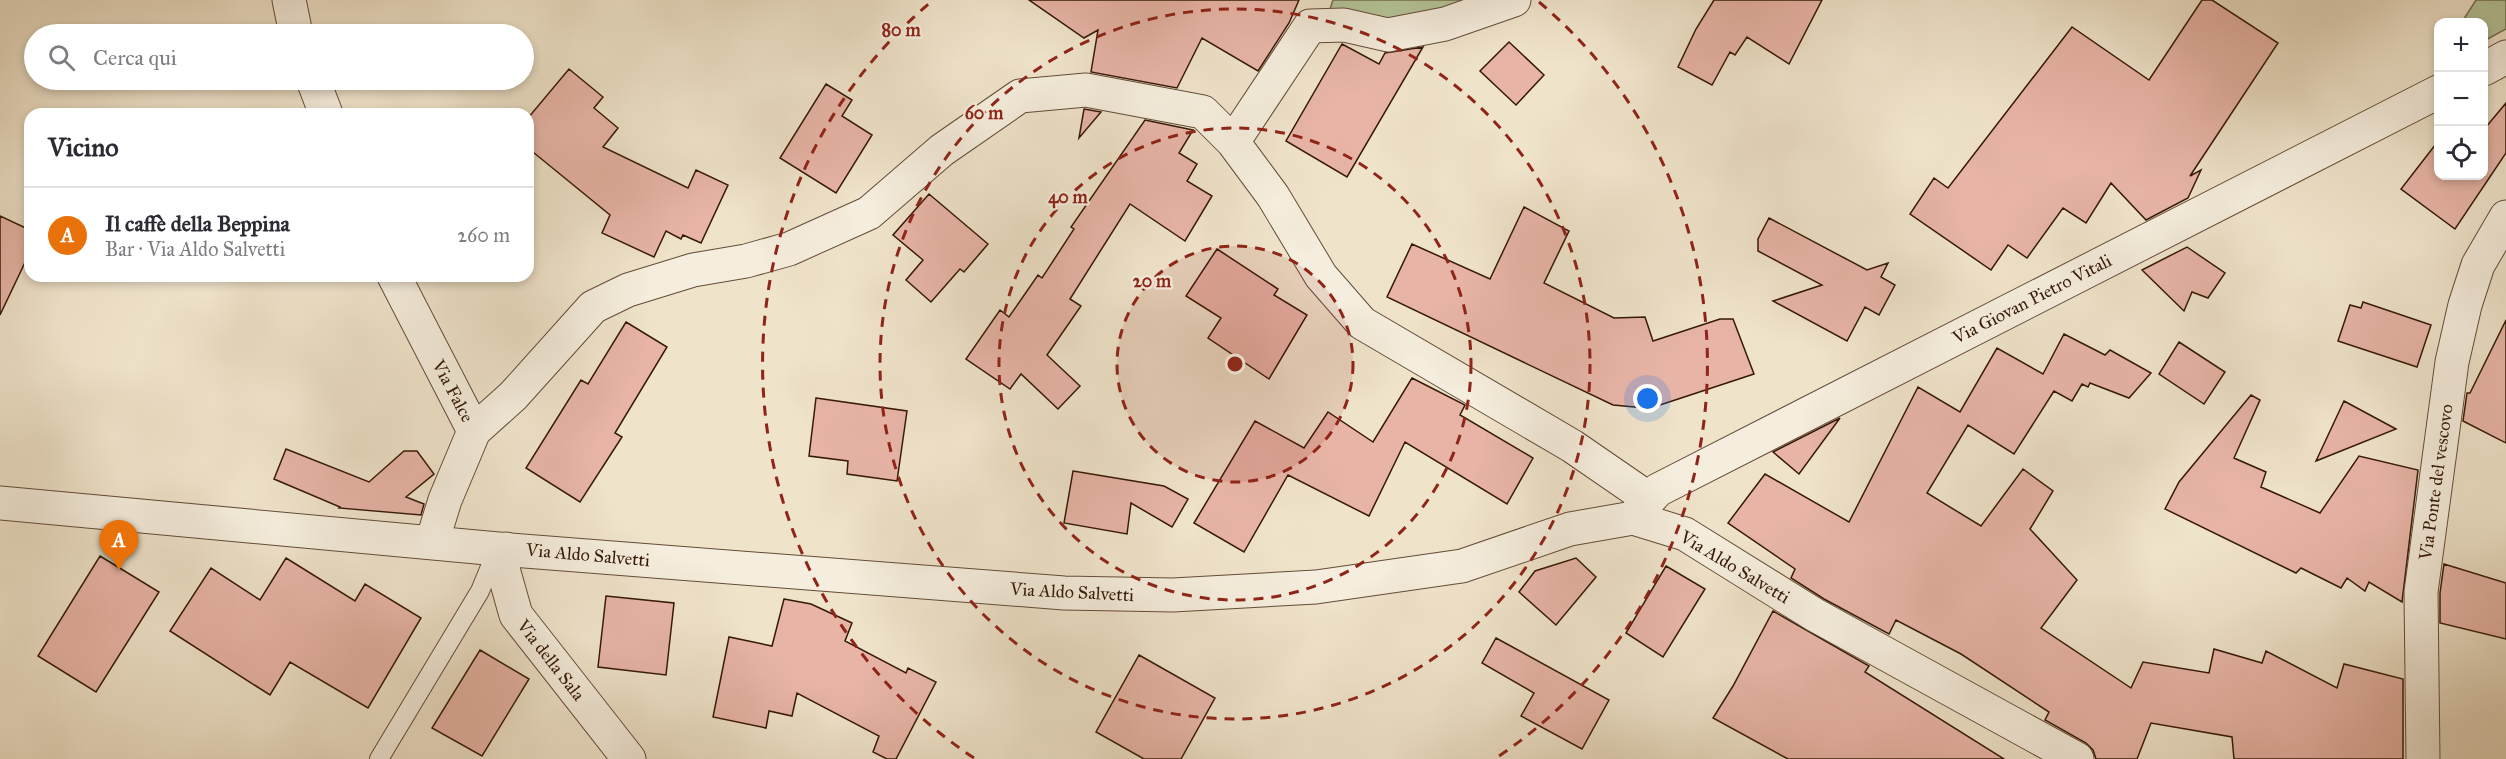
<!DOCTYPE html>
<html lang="it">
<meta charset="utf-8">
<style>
:root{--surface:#fff;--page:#f2f2f3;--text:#2b2b33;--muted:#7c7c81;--line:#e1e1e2;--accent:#111827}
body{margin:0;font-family:"IM FELL Great Primer",serif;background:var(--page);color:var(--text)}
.controls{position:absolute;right:18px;top:18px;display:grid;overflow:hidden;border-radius:12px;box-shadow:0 3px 9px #0003}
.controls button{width:54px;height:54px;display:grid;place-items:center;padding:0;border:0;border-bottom:2px solid var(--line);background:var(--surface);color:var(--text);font:30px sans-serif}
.you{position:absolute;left:1648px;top:399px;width:21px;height:21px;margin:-15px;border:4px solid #fff;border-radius:50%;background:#1a73e8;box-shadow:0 0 0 9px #1a73e833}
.badge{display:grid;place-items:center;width:39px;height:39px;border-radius:50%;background:var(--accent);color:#fff;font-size:20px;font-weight:700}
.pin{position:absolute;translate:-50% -50px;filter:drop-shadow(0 2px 3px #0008)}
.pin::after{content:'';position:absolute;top:32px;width:21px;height:18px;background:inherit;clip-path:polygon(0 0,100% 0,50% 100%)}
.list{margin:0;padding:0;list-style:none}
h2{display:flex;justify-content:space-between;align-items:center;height:78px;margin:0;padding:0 24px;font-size:26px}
h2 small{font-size:20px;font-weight:400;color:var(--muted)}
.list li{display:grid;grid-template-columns:39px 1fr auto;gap:18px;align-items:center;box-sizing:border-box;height:96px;padding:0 24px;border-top:2px solid var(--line)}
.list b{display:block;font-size:22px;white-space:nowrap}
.list p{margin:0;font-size:20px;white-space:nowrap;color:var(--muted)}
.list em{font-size:20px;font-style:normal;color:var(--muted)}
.icon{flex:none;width:33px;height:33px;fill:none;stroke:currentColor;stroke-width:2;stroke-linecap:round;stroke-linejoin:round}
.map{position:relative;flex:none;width:2506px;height:759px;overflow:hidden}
.search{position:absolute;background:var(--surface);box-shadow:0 3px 9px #0003;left:24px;top:24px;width:510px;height:66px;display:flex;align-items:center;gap:15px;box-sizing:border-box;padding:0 21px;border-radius:33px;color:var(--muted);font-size:22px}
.panel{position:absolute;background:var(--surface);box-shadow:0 3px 9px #0003;left:24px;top:108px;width:510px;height:174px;border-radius:18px}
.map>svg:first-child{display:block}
.green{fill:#b5c59a;stroke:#756f50;stroke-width:1.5}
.building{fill:#e7b4a6;stroke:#351906;stroke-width:1.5}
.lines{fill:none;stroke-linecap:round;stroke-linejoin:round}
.service-casing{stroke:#644c37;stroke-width:20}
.minor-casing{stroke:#644c37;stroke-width:35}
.tertiary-casing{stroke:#644c37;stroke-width:35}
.service{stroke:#f5eddd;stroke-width:18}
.minor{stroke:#f5eddd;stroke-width:33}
.tertiary{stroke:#f5eddd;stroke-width:33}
.ring{fill:none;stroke:#8f2418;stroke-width:3;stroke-dasharray:10 8}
.labels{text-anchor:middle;stroke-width:4.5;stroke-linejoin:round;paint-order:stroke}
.street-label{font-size:18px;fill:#351906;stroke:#f5eddd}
.centre{fill:#8f2418;stroke:#f5eddd;stroke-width:3}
.ring-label{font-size:18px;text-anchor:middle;font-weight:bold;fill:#8f2418;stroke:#f5eddd;stroke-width:4.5;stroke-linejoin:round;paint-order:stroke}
</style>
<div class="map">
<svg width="2506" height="759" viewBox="0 0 2506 759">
<rect width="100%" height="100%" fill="#efe3ca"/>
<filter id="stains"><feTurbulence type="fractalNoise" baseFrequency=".00333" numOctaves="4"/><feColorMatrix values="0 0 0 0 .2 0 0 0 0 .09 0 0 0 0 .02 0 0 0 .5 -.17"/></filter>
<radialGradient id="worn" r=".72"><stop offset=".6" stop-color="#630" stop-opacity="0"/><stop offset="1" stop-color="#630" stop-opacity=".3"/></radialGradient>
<path class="green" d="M 1333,0 L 1494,0 L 1383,22 L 1328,15 Z
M 2476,0 L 2506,0 L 2506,29 L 2484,41 L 2484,22 L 2462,22 Z"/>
<path class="building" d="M 1029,0 L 1299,0 L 1289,23 L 1258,71 L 1202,38 L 1177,88 L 1091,72 L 1098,30 L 1084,38 Z
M 1714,0 L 1822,0 L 1789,64 L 1747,37 L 1735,55 L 1730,52 L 1712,85 L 1678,67 L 1696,29 Z
M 2202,0 L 2212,0 L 2278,43 L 2190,176 L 2201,170 L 2188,198 L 2146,220 L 2111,183 L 2086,223 L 2063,208 L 2027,258 L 2008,245 L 1991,270 L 1910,214 L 1934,178 L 1948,188 L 2072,27 L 2149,80 Z
M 1509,42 L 1544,75 L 1516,105 L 1480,71 Z
M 1342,44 L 1379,64 L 1385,53 L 1423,47 L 1347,177 L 1286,141 Z
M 569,69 L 603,97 L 594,108 L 618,128 L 603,147 L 688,188 L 696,170 L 728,185 L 701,243 L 683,235 L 681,239 L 666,231 L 654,257 L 602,233 L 610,215 L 528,148 L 528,118 Z
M 826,84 L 852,100 L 842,116 L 872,135 L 836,193 L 780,158 Z
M 2506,103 L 2506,153 L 2455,229 L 2401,189 L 2439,140 L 2439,176 L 2484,176 L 2484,125 L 2486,127 Z
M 1084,109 L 1101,112 L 1079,138 Z
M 1145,120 L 1193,130 L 1179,153 L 1197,164 L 1187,181 L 1212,196 L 1185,241 L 1130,204 L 1070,299 L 1081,306 L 1047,355 L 1080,386 L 1058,409 L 1021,374 L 1010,389 L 966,359 L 1000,310 L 1009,317 L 1038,275 L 1042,278 L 1074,229 L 1071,227 Z
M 929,194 L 988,244 L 964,272 L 960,269 L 931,302 L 906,280 L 923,260 L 893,235 Z
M 1524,207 L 1569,231 L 1544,283 L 1614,318 L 1645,317 L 1653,341 L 1720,319 L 1733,319 L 1754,374 L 1660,405 L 1645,408 L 1613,405 L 1387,297 L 1412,244 L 1490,279 Z
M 0,216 L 30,230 L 30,252 L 0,315 Z
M 1769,218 L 1867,270 L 1888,263 L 1881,277 L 1895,285 L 1879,315 L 1865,307 L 1847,341 L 1773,301 L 1822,285 L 1758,251 L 1758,239 Z
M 2187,247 L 2225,273 L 2208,298 L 2192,292 L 2184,311 L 2142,270 Z
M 1217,249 L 1278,289 L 1274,295 L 1307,315 L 1269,379 L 1208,338 L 1221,318 L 1186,296 Z
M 2363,302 L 2431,325 L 2417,367 L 2338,341 L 2350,305 L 2361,308 Z
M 2506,320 L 2506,443 L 2463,421 L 2467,393 L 2470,393 Z
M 626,322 L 667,347 L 615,433 L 622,437 L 580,502 L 526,468 L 581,380 L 588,384 Z
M 2064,334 L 2105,355 L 2110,350 L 2151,373 L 2129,398 L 2090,383 L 2088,387 L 2082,384 L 2072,401 L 2054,391 L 2014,454 L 1968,425 L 1927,493 L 1981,526 L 2023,469 L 2053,491 L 2030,529 L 2077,580 L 2041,628 L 2131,688 L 2143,662 L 2209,673 L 2214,649 L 2262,663 L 2266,651 L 2337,688 L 2344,664 L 2403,679 L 2403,759 L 2234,759 L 2232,737 L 2151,723 L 2137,759 L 2096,759 L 2093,750 L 2086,743 L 2045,720 L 2049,712 L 1961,654 L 1896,620 L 1889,634 L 1824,599 L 1791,578 L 1795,569 L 1728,523 L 1765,474 L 1849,522 L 1918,387 L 1960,412 L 1997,348 L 2043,374 Z
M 2179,342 L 2225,372 L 2204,404 L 2159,374 Z
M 1412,378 L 1465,405 L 1460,415 L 1533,458 L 1507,504 L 1405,442 L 1369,516 L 1288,475 L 1244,552 L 1194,523 L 1255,421 L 1304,448 L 1328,412 L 1373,442 Z
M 2251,395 L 2260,400 L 2234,458 L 2266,472 L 2261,487 L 2320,513 L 2359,456 L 2418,470 L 2402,602 L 2369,582 L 2365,591 L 2347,578 L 2341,588 L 2301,568 L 2296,573 L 2165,509 L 2179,482 Z
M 816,398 L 907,411 L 897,481 L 847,474 L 848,461 L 809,456 Z
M 2344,401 L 2396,429 L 2316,461 Z
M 1840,418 L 1799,474 L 1773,452 Z
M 286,449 L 369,482 L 404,451 L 417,451 L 434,474 L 406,497 L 424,504 L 421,515 L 339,508 L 340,507 L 274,479 Z
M 1073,471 L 1164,486 L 1188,499 L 1172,527 L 1131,503 L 1127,534 L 1064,523 Z
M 100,556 L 159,592 L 96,692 L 38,656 Z
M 286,558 L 355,601 L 365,584 L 421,618 L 368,708 L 290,662 L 270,695 L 170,631 L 211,568 L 260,600 Z
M 1576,558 L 1596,577 L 1556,625 L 1519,592 L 1535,571 Z
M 2444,564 L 2506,583 L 2506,639 L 2440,623 L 2440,593 Z
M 1666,566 L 1705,589 L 1663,657 L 1626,633 Z
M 606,596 L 674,603 L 666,675 L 598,667 Z
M 784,599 L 811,604 L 852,623 L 845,641 L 906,673 L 908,668 L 936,682 L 896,759 L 887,759 L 873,752 L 879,736 L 797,693 L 792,716 L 769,711 L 766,728 L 713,717 L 729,637 L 772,646 Z
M 1773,611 L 1869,666 L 1865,672 L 2004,759 L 1788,759 L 1713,718 L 1733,686 Z
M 1496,638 L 1609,700 L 1582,749 L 1521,716 L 1534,693 L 1482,663 Z
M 480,650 L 529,679 L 482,756 L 432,728 Z
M 1139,655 L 1215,698 L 1181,759 L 1144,759 L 1096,732 Z"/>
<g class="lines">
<defs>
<path id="service" d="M 379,759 L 480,591 L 497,550"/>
<path id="minor" d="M 289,0 L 296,34
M 2484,69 L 2506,57
M 313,80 L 326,114
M 1233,142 L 1310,26 L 1344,25 L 1388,35 L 1445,24 L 1514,0
M 394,276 L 474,431 L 445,500 L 432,542
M 474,431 L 513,396 L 593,307 L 628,290 L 693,270 L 746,261 L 789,249 L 869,213 L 942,150 L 1020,96 L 1086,90 L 1203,112 L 1233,142 L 1273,196 L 1321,276 L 1362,323 L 1572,446 L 1649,499
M 1634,516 L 1658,490 L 2438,92
M 506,549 L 503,569 L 516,615 L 629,759
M 2423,759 L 2421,592 L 2452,362 L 2465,305 L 2478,265 L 2506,217"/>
<path id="tertiary" d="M 0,503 L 498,549 L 1064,593 L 1173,595 L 1316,587 L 1462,566 L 1570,529 L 1633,518 L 1685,534 L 1815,615 L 2077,759"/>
</defs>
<use href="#service" class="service-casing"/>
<use href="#minor" class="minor-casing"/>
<use href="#tertiary" class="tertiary-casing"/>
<use href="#service" class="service"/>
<use href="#minor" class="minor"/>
<use href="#tertiary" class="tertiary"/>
</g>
<circle cx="1235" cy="364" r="118" fill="#8f2418" fill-opacity=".12"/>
<g class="ring">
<circle cx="1235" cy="364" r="118"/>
<circle cx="1235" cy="364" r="236"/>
<circle cx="1235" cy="364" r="355"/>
<path d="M974 758A473 473 0 0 1 931 2M1539 2A473 473 0 0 1 1496 758"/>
</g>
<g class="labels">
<g class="street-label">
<text transform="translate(2032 299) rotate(-27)" y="6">Via Giovan Pietro Vitali</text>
<text transform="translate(453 391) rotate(62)" y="6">Via Falce</text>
<text transform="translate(2436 482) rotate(-82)" y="6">Via Ponte del vescovo</text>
<text transform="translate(588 555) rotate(5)" y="6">Via Aldo Salvetti</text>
<text transform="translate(1735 567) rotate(31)" y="6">Via Aldo Salvetti</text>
<text transform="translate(1072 592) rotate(3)" y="6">Via Aldo Salvetti</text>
<text transform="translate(551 660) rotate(52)" y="6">Via della Sala</text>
</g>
</g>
<circle cx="1235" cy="364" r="9" class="centre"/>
<g class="ring-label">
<text x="901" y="36">80 m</text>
<text x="984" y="119">60 m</text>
<text x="1068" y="203">40 m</text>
<text x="1152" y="287">20 m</text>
</g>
<rect width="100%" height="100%" filter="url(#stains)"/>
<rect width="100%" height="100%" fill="url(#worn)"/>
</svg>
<div class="controls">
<button>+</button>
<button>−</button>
<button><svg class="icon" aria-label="locate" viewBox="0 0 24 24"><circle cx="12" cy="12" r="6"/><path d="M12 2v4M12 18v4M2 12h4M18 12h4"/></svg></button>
</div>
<div class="you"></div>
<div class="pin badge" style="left:119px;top:570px;background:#e8710a">A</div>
<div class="search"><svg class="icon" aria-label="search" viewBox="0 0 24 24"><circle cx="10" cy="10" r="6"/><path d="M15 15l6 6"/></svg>Cerca qui</div>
<section class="panel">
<h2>Vicino<small></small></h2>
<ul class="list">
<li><span class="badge" style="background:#e8710a">A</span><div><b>Il caffè della Beppina</b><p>Bar · Via Aldo Salvetti</p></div><em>260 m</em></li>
</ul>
</section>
</div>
